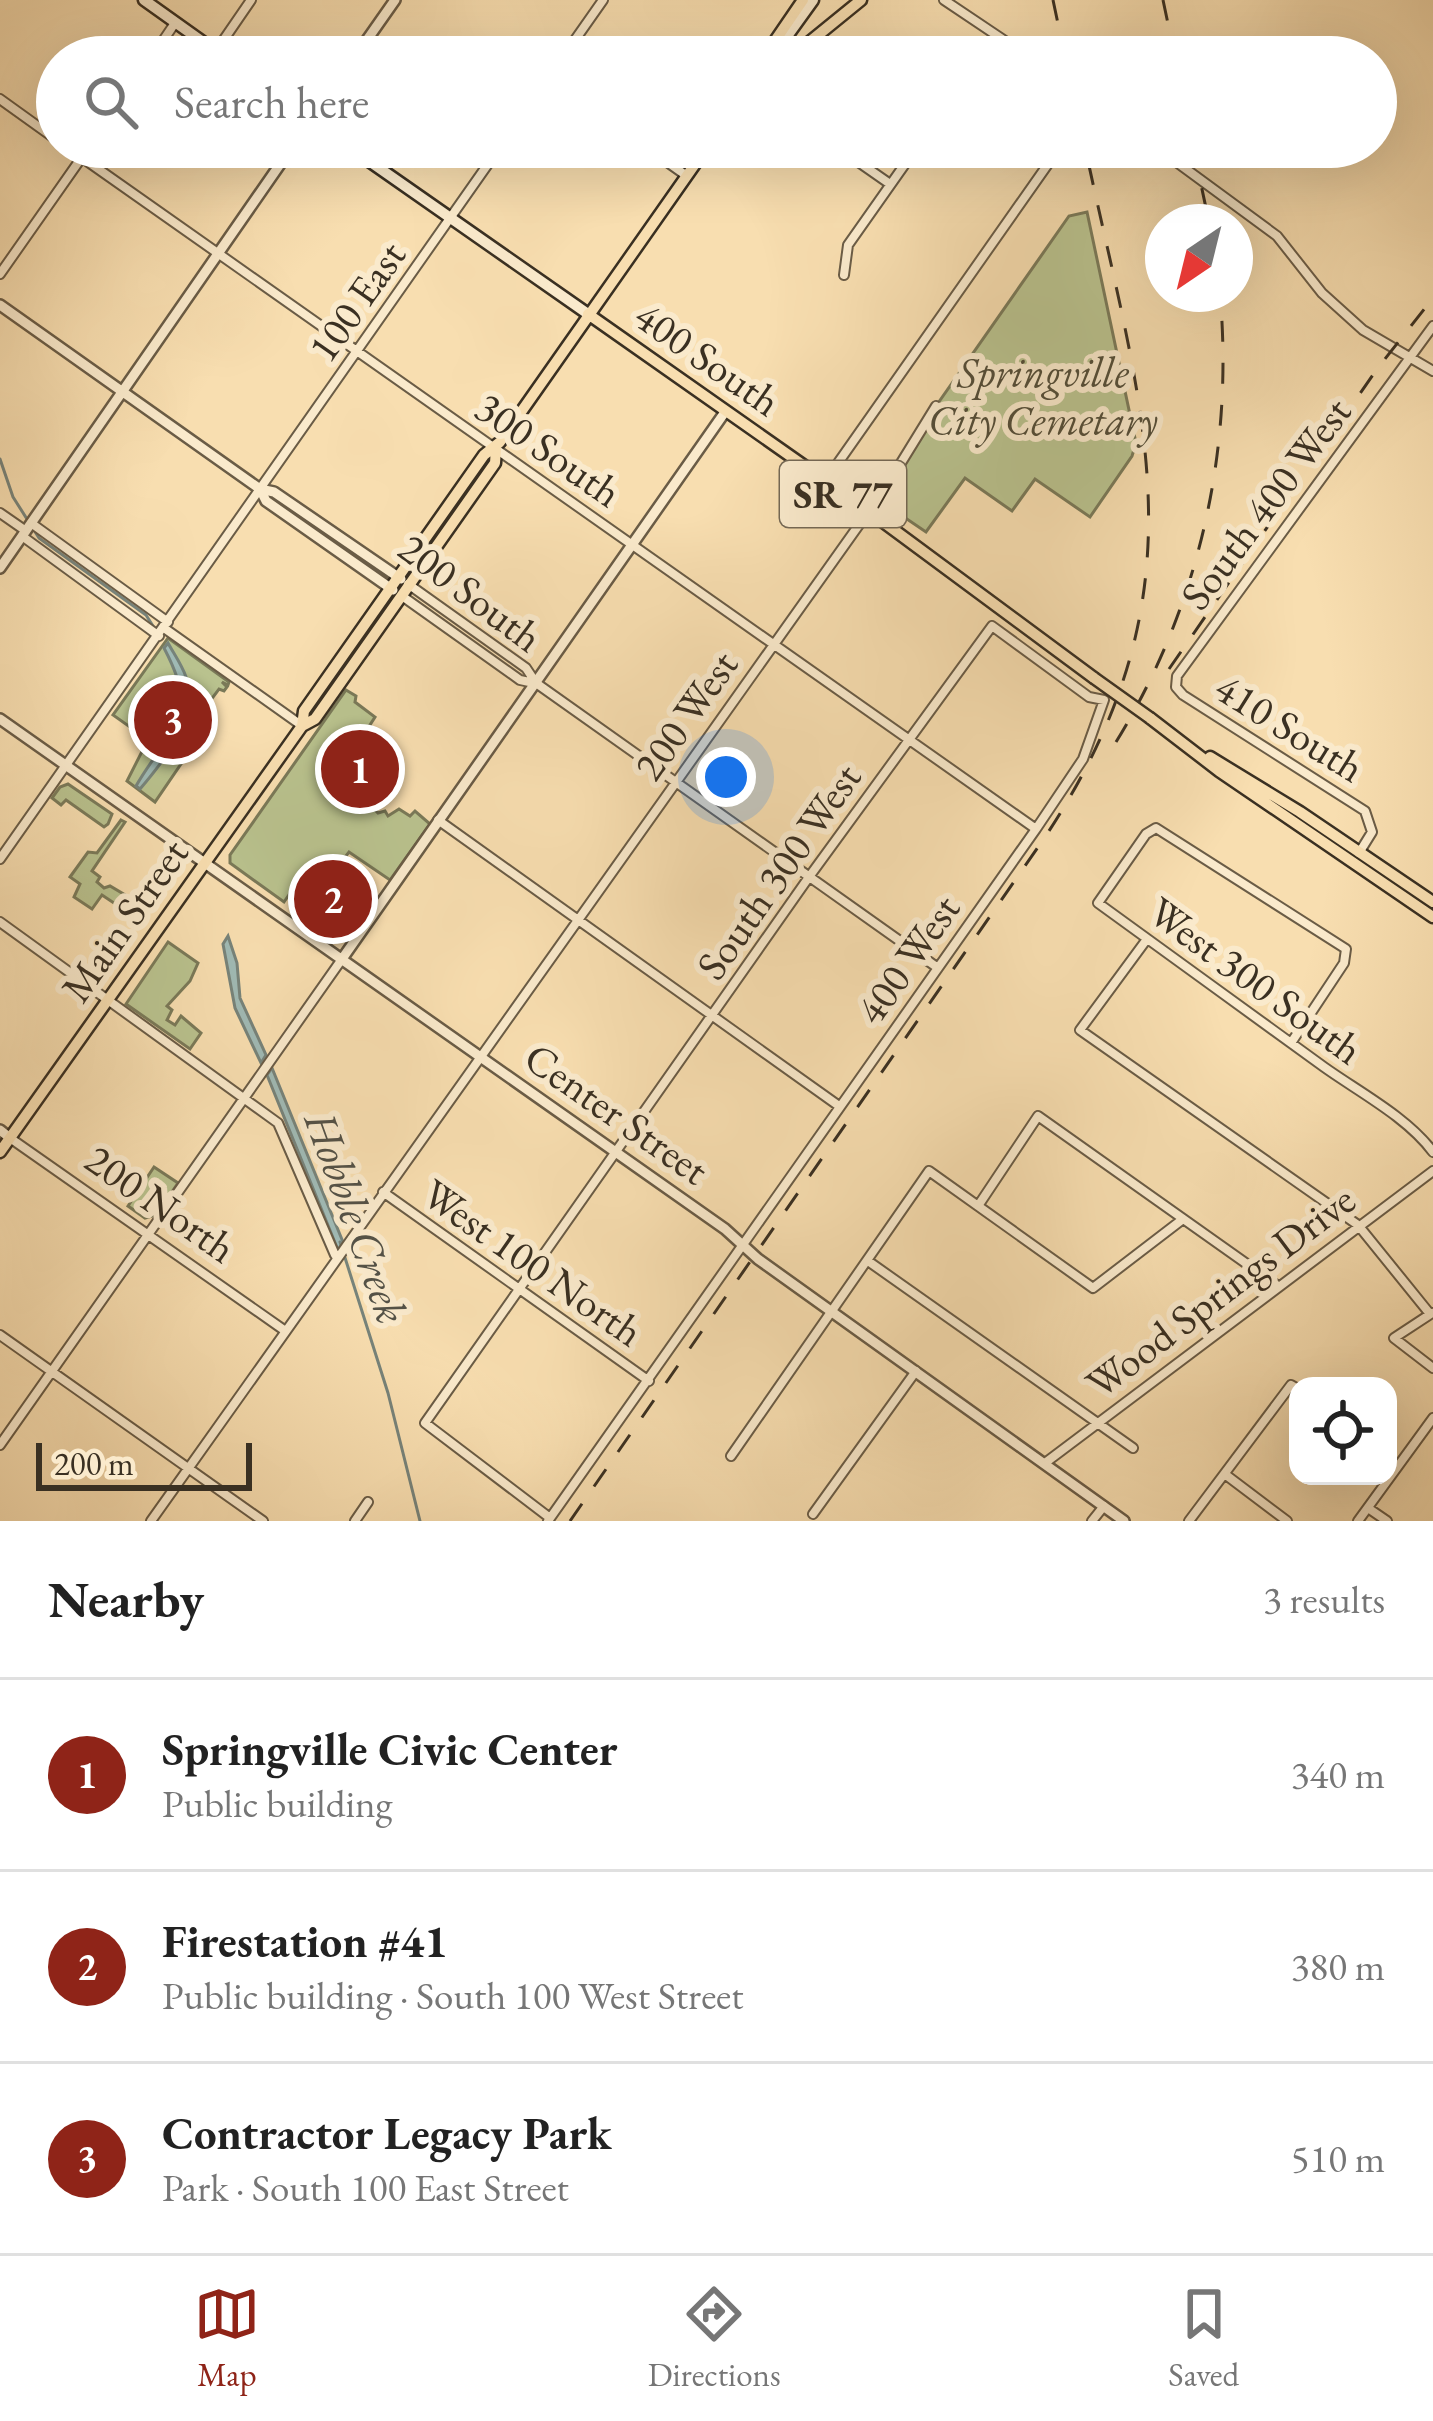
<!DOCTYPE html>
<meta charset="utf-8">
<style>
:root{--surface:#fff;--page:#f2f2f2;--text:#222;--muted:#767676;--line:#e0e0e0;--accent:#8f2418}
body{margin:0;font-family:"EB Garamond",serif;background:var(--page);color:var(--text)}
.controls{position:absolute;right:36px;bottom:36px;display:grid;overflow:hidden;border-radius:24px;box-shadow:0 12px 48px #0002}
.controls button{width:108px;height:108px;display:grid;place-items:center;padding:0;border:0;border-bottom:3px solid var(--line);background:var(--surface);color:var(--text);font:60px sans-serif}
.compass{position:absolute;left:1145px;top:204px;width:108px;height:108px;border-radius:50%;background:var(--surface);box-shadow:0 12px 48px #0002;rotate:215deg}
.scale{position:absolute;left:36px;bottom:30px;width:216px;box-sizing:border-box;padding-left:12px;border:6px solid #3a3022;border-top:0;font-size:33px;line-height:42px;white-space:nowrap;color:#3a3022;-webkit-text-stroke:9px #faeacc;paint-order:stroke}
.you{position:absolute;left:726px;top:777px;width:42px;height:42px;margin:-30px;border:9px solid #fff;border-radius:50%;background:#1a73e8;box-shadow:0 0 0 18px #1a73e833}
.badge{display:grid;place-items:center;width:78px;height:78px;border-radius:50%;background:var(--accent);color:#fff;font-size:39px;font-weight:700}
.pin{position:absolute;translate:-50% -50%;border:6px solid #fff;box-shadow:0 3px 12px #0006}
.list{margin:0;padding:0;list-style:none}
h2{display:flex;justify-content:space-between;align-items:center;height:156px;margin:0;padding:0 48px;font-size:51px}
h2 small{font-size:39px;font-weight:400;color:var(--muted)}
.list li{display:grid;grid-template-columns:78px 1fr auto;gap:36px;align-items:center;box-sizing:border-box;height:192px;padding:0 48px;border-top:3px solid var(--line)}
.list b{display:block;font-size:45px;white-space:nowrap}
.list p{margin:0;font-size:39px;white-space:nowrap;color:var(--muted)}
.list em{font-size:39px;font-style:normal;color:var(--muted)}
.icon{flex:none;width:66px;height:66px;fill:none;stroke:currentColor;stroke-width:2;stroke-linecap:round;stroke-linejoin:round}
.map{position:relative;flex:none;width:1433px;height:1521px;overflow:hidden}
.search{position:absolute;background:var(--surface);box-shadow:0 12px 48px #0002;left:36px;right:36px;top:36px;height:132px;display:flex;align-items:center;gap:30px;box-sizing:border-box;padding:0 42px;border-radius:66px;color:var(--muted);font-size:45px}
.sheet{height:732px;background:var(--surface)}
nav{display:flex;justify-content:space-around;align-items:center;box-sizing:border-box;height:168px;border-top:3px solid var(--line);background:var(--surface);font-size:33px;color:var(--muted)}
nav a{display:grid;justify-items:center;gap:6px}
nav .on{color:var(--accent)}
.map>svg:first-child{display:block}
.green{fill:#b9c28e;stroke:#7a7958;stroke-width:3}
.water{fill:#a0bab5;stroke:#77837a;stroke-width:3}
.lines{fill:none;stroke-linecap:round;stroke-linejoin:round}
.stream{stroke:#77837a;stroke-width:3}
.minor-casing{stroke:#6a5c46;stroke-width:12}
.tertiary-casing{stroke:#6a5c46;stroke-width:14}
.secondary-casing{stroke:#3a3022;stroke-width:15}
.primary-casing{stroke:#3a3022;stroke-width:15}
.minor{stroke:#faeacc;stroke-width:8}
.tertiary{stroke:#faeacc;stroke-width:9}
.secondary{stroke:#faeacc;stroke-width:10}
.primary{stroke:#f8deb0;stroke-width:10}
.rail{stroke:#3a3022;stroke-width:3;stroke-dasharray:21 21;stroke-linecap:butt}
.primary-bridge-casing{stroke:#3a3022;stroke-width:15;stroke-linecap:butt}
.primary-bridge{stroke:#f8deb0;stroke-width:10}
.labels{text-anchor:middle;stroke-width:12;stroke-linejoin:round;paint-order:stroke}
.shield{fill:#faeacc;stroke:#746855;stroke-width:3}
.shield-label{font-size:39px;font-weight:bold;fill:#3a3022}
.street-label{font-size:42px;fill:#3a3022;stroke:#faeacc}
.park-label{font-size:42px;font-style:italic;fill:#534d38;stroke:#faeacc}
.water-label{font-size:45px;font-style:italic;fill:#545247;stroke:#faeacc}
</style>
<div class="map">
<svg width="1433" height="1521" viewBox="0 0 1433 1521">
<rect width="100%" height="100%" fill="#f8deb0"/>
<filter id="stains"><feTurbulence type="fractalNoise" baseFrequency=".00167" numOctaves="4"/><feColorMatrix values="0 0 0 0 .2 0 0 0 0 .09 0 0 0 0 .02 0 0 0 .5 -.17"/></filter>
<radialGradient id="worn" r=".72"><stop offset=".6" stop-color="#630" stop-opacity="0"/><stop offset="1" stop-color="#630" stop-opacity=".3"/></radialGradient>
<path class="green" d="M 1087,212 L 1136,443 L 1132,456 L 1090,517 L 1035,479 L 1012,511 L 965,478 L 926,532 L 873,496 L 1069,216 Z
M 168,638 L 229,682 L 228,685 L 222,682 L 227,687 L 224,691 L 219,689 L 195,721 L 198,726 L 192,736 L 196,742 L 155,802 L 127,781 L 156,724 L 147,718 L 137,732 L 113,715 Z
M 346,690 L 356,696 L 355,702 L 375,717 L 366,731 L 359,726 L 321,778 L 332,786 L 330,790 L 362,812 L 372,807 L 378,813 L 385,811 L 388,816 L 399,809 L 410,816 L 415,811 L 430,824 L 390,880 L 349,852 L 328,879 L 308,867 L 284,902 L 230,863 L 230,855 Z
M 68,784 L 112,814 L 108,824 L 104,827 L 66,800 L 61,805 L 52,798 L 60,787 Z
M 121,820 L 125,822 L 92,871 L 100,877 L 97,882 L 104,888 L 110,886 L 132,899 L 129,913 L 102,895 L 92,909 L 74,897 L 80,884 L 70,877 L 88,852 L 97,853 Z
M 168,942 L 198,963 L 190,981 L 167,1006 L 172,1010 L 167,1020 L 175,1025 L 181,1016 L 201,1033 L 190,1049 L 126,1004 Z
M 154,1167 L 178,1183 L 156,1215 L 145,1218 L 128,1206 Z"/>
<path class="water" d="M 168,643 C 174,654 182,665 186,677 C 199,717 164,761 140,789 L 136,786 C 171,725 203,722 164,648 Z
M 228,936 L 237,963 L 240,998 L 266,1055 L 261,1063 L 235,1008 L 223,944 Z
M 272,1068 L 343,1242 L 338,1250 L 267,1075 Z"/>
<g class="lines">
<path class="stream" d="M 0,459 L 13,497 L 39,538 L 146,615 L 153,626
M 340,1242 L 388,1393 L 420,1521"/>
<defs>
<path id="minor" d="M 944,0 L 1029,57
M 216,51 L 251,0
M 152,57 L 175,23
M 563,57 L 603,0
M 992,57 L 1004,41
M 0,99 L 57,140
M 67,147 L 1036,829
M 646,147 L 687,176
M 837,147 L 890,184
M 1156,147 L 1277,236 L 1322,293 L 1363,330 L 1433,371
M 0,274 L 89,147
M 844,275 L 848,245 L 917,147
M 826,480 L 1060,147
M 0,513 L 26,531
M 31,523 L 168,622
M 22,536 L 159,636
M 408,584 L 526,668 L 536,683 L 938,968
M 402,596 L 520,680 L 534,683
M 164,628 L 301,725
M 438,820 L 839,1106
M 1359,853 L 1372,832 L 1365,811 L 1183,695 L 1176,687 L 1177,676 L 1433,326
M 0,859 L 500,147
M 0,922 L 278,1123 L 335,1255
M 1147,939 L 1080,1030 L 1358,1225 L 1430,1314
M 1291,1043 L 1344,963 L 1346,949 L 1156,828 L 1146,834 L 1098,903 C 1173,958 1249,1012 1324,1067 C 1359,1092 1407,1117 1433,1152
M 10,1138 L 284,1330
M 383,1192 L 649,1381
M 978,1206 L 1038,1116 L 1278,1286
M 868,1261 L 1133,1448
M 1432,1313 L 1394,1338 L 1433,1368
M 0,1335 L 263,1521
M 0,1445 L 342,959
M 731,1456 L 929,1171 L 1093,1288 L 1183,1219
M 1045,1463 L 1433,1171
M 1226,1475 L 1287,1521
M 1368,1508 L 1387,1521
M 813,1514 L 916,1371
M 151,1521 L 888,484 L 936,406
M 355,1521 L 368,1502
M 548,1521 L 1036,829 L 1083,759 L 1104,700 L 1089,697 L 992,626 L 809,877 L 425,1423 L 550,1518
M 1092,1521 L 1104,1506
M 1189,1521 L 1291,1385 L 1298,1389
M 1358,1521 L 1433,1418"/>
<path id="tertiary" d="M 355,57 L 395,0
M 0,305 L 260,489 L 274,492 L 401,579
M 260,489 L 266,501 L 393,590
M 0,568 L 292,147
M 0,719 L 725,1229 L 758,1259 L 1124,1521
M 342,959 L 725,412
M 0,1130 L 10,1138"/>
<path id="secondary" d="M 144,0 L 224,57
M 772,57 L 813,0
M 349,147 L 588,314"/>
<path id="primary" d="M 764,57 L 803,0
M 791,57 L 861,0
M 588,314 L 867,510 L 1094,678
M 1150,718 L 1219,771 L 1433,917
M 302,726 L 304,711 L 484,455 L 500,442 L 707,147
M 1210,757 L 1300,812 L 1433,902
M 0,1152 L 302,726 L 315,719 L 495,463 L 496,449"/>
</defs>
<use href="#minor" class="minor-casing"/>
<use href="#tertiary" class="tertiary-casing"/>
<use href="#secondary" class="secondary-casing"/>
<use href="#primary" class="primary-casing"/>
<use href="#minor" class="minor"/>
<use href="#tertiary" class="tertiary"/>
<use href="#secondary" class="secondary"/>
<use href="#primary" class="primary"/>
<path class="rail" d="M 1053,0 L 1065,57
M 1163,0 L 1175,57
M 1193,147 L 1209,222
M 1169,669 L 1377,369 L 1433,298
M 1116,742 C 1199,607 1234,451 1220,294
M 570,1521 L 1045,837 C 1210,588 1142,415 1085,147"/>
<defs>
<path id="primary-bridge" d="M 1094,678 L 1150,718"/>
</defs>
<use href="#primary-bridge" class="primary-bridge-casing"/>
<use href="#primary-bridge" class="primary-bridge"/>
</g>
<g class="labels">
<rect class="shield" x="780" y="461" width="126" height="66" rx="9"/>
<g class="shield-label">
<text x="843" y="508">SR 77</text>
</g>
<g class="street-label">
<text transform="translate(356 301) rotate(-55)" y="15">100 East</text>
<text transform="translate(708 358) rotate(35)" y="15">400 South</text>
<text transform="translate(549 449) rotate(35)" y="15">300 South</text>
<text transform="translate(1265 503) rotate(-53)" y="15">South 400 West</text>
<text transform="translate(471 592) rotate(37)" y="15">200 South</text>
<text transform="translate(685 715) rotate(-55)" y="15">200 West</text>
<text transform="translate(1290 727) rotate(32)" y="15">410 South</text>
<text transform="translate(778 871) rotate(-55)" y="15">South 300 West</text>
<text transform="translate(124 920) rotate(-55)" y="15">Main Street</text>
<text transform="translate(907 959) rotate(-55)" y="15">400 West</text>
<text transform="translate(1256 980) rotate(36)" y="15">West 300 South</text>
<text transform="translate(617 1113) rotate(35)" y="15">Center Street</text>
<text transform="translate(161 1203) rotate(35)" y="15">200 North</text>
<text transform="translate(533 1262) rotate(35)" y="15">West 100 North</text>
<text transform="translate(1220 1291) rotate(-37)" y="15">Wood Springs Drive</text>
</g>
<g class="park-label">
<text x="1043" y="387">Springville<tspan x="1043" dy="48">City Cemetary</tspan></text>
</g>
<g class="water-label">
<text transform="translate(357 1217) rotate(70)" y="16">Hobble Creek</text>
</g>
</g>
<rect width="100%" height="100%" filter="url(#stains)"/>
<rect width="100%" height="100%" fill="url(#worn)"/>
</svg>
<div class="controls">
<button><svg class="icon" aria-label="locate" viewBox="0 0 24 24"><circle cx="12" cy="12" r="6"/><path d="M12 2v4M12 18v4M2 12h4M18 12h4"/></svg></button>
</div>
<svg class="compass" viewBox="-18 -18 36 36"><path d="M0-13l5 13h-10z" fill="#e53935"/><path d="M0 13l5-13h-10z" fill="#767676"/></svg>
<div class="scale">200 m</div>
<div class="you"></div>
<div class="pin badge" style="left:360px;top:769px">1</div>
<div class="pin badge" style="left:333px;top:899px">2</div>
<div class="pin badge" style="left:173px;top:720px">3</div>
<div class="search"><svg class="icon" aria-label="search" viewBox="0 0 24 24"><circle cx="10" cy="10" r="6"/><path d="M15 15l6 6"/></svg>Search here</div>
</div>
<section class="sheet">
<h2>Nearby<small>3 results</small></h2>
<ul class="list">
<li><span class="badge">1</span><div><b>Springville Civic Center</b><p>Public building</p></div><em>340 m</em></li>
<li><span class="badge">2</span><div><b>Firestation #41</b><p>Public building · South 100 West Street</p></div><em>380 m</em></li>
<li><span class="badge">3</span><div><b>Contractor Legacy Park</b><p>Park · South 100 East Street</p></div><em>510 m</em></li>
</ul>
</section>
<nav>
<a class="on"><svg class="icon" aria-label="map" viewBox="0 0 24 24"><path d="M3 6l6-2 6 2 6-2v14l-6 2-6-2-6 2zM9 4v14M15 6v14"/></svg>Map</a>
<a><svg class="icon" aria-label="directions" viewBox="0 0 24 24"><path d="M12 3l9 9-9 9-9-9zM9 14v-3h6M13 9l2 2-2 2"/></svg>Directions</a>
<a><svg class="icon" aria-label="saved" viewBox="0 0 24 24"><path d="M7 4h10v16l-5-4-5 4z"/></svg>Saved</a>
</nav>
